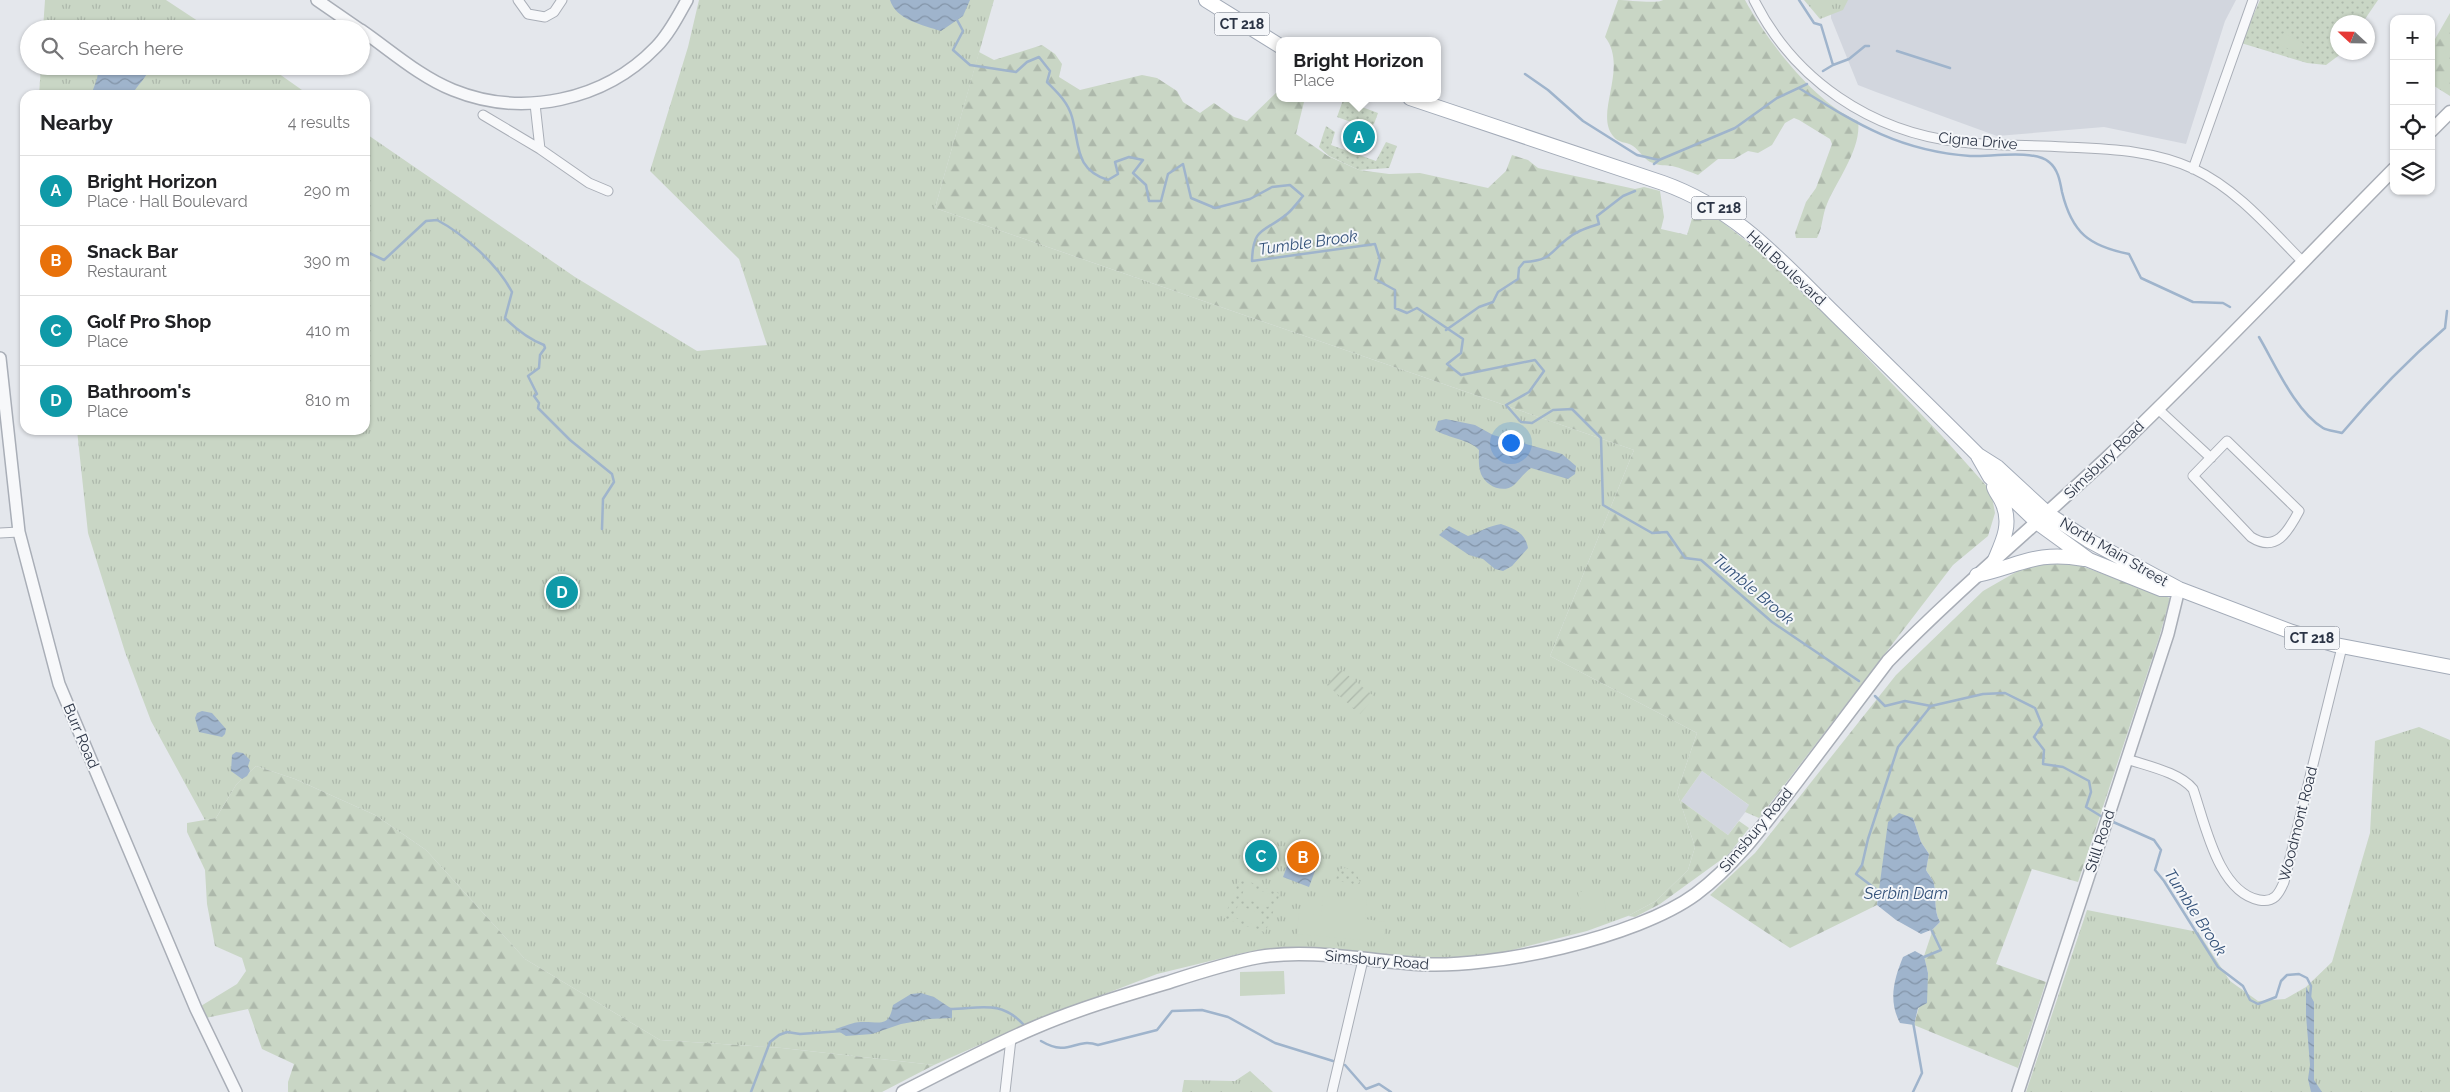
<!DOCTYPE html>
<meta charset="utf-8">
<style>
:root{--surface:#fff;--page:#f2f2f2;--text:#202124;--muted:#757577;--line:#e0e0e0;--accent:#2563eb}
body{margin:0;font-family:Raleway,sans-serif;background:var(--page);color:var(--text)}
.controls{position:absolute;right:15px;top:15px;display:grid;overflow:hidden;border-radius:10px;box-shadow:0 1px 4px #0004}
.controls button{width:45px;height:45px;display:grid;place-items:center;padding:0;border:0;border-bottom:1px solid var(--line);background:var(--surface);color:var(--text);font:25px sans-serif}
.compass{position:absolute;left:2330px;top:15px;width:45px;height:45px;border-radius:50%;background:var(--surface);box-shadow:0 1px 4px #0004;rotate:292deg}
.you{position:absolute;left:1510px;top:442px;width:18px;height:18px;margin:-12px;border:4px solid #fff;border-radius:50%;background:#1a73e8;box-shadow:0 0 0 8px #1a73e833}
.badge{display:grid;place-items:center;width:32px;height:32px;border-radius:50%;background:var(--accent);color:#fff;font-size:16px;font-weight:700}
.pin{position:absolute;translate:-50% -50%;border:2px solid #fff;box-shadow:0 1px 5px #0006}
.popup{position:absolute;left:1276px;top:37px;width:165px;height:65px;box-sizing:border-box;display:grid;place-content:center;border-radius:10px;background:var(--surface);filter:drop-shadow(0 1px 4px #0005);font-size:16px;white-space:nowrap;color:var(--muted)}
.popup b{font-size:19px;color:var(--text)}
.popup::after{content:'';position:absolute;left:50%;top:100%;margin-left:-10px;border:10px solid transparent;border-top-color:var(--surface)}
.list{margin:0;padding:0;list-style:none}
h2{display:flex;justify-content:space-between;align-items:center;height:65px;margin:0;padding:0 20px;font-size:21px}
h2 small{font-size:16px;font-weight:400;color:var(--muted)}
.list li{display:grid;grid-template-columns:32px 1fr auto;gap:15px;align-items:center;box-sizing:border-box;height:70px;padding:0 20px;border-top:1px solid var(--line)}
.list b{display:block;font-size:19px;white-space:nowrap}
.list p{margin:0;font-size:16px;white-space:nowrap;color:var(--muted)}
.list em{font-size:16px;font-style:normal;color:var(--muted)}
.icon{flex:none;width:28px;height:28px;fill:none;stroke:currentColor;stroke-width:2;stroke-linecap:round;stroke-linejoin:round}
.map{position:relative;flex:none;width:2450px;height:1092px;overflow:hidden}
.search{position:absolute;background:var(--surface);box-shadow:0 1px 4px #0004;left:20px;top:20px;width:350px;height:55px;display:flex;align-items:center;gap:12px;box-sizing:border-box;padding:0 18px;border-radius:28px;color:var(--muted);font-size:19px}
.panel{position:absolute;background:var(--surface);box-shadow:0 1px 4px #0004;left:20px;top:90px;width:350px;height:345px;border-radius:15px}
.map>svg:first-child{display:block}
.built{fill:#d2d6de}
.grass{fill:url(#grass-tufts)}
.forest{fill:url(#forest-firs)}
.park{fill:url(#park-dots)}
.garden{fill:url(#garden-furrows)}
.pitch{fill:#c9d6c5}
.water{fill:url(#water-waves)}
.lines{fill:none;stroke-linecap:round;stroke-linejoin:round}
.stream{stroke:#9fb4cc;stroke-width:2.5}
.minor-casing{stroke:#a9aeb7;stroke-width:11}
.tertiary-casing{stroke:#a9aeb7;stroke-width:14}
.secondary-casing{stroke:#a9aeb7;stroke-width:15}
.primary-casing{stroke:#a3abb8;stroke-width:16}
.minor{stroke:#f7f8fa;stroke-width:9}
.tertiary{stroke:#f7f8fa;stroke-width:11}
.secondary{stroke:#fff;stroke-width:12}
.primary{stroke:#fff;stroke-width:14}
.labels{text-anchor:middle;stroke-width:4;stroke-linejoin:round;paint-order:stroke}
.shield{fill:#f4f6f9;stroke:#676e7b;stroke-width:1}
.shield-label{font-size:14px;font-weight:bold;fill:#2b3445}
.street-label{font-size:15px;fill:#2b3445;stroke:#f4f6f9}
.water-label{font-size:16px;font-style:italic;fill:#34527a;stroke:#f4f6f9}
</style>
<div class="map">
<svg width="2450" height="1092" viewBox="0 0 2450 1092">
<defs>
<pattern id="grass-tufts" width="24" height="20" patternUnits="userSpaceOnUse" patternTransform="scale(1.25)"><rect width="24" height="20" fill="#c9d6c5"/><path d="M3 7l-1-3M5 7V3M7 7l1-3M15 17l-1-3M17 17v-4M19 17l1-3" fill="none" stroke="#adb8ab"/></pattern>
<pattern id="forest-firs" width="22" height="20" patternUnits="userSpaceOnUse" patternTransform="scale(1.25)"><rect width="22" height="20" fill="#c9d6c5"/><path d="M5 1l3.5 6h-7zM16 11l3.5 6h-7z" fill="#adb8ab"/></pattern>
<pattern id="park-dots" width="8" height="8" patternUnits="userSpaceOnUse" patternTransform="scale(1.25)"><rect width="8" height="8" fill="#c9d6c5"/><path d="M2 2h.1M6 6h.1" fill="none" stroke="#adb8ab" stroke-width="1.8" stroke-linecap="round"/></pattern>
<pattern id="garden-furrows" width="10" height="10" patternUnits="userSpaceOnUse" patternTransform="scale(1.25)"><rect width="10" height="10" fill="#c9d6c5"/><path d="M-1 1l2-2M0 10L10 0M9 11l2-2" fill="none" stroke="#adb8ab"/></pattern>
<pattern id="water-waves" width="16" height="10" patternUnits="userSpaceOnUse" patternTransform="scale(1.25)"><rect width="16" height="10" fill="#9fb4cc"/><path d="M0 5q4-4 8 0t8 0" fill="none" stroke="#8293a7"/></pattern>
</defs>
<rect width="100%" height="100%" fill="#e4e7ec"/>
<path class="built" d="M 1831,0 L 2236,0 L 2225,21 L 2186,144 L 2104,127 L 1997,136 L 1876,92 L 1858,85 L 1831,18 Z
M 1702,771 L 1750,806 L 1728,835 L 1681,801 Z"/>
<path class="grass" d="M 45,0 L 166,0 L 210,29 L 43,29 Z
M 699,0 L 994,0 L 935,208 L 1634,450 L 1550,656 L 1697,733 L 1677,792 L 1695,847 L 1688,870 L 1656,901 L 1628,916 L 1587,931 L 1493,955 L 1447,960 L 1307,949 L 1269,949 L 1243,953 L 1157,974 L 1024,1025 L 934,1065 L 782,1048 L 660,1040 L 525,959 L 426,850 L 375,815 L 295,779 L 256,766 L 236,785 L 216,818 L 205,820 L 151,721 L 125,652 L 88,533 L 77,430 L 365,430 L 365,133 L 575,277 L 697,351 L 767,345 L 739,259 L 650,171 L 688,47 Z
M 1804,0 L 1848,0 L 1843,10 L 1820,19 Z
M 41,66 L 268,66 L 309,95 L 39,95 Z
M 2419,727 L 2450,740 L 2450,1092 L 2026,1092 L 2087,910 L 2198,932 L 2230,981 L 2258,1001 L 2285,999 L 2306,987 L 2332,962 L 2370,833 L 2375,741 Z
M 1250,1071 L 1273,1092 L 1182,1092 L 1184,1080 L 1235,1081 Z"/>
<path class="forest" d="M 1618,0 C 1628,0 1657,4 1663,0 L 1745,0 C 1767,41 1815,103 1858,121 C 1862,148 1837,180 1827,204 C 1822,215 1823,227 1817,238 L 1796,238 L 1795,233 L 1806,202 L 1816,188 L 1832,144 L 1830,139 L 1799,120 L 1794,118 L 1785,123 L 1772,145 L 1758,153 L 1748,151 L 1734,159 L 1718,159 L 1698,175 C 1690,172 1681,168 1672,166 C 1666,165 1659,166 1653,163 C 1645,161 1640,151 1633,146 C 1626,141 1619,144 1613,136 C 1594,113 1629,68 1605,37 Z
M 2450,13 L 2450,96 L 2431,84 L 2431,46 Z
M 1042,45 L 1055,54 L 1062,64 L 1059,77 L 1080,90 L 1142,75 L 1157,78 L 1177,91 L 1183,102 L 1200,113 L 1214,103 L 1234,117 L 1247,121 L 1280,89 L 1280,98 L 1305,98 L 1296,134 L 1328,156 L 1359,170 L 1389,174 L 1420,173 L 1488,188 L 1506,171 L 1512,155 L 1528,160 L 1538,168 L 1635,189 L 1644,187 L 1660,191 L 1664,217 L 1661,229 L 1687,235 L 1697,202 L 1755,248 L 1833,322 L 1942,436 L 1991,491 L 1995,513 L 1988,536 L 1953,565 L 1759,818 L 1745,812 L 1749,805 L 1702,771 L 1681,801 L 1728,835 L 1739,821 L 1749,828 L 1729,854 L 1660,904 L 1635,917 L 1628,916 L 1656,901 L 1688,870 L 1695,847 L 1677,792 L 1697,733 L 1550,656 L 1634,450 L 935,208 L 979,52 L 994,60 Z
M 2070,562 L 2170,598 L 2159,638 L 2078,882 L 2032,869 L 1996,964 L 2046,982 L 2018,1068 L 1914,1025 L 1928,973 L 1924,956 L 1933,929 L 1940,922 C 1933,909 1937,898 1934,884 C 1933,879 1928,874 1926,870 L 1929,854 L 1921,842 L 1913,818 L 1882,874 L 1877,905 L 1790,948 L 1710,895 L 1755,853 L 1896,675 L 1983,591 L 2030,564 Z
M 256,766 L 295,779 L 375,815 L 426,850 L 525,959 L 660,1040 L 782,1048 L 934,1065 L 882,1092 L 288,1092 L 288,1082 L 294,1064 L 262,1049 L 248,1009 L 201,1019 L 196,1009 L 237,984 L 246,971 L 242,958 L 215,946 L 207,904 L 205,870 L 187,832 L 187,823 L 216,818 L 236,785 Z"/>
<path class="park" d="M 2260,0 L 2378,0 L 2363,22 L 2338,22 L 2338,52 L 2342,53 L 2326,65 L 2307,63 L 2241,43 Z
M 1343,100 L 1378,113 L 1374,124 L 1368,128 L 1337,117 Z
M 1326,126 L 1335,132 L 1331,145 L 1376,161 L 1386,142 L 1397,146 L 1389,168 L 1359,170 L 1329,156 L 1319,147 Z
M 1346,868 L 1355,871 L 1360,882 L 1354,886 L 1351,883 L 1335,881 L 1340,869 Z
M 1240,878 L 1280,894 L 1265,933 L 1224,918 Z"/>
<path class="garden" d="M 1340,669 L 1375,697 L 1360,714 L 1327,685 Z"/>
<path class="pitch" d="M 2283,33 L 2303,43 L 2299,54 L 2278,44 Z
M 1246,885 L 1272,895 L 1268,907 L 1241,897 Z
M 1602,888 L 1606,910 L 1581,912 L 1578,892 Z
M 1323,896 L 1367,900 L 1365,919 L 1386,922 L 1383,942 L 1297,934 L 1299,913 L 1321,916 Z
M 1238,905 L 1265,915 L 1260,927 L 1234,917 Z
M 1284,971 L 1285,994 L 1240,996 L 1240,972 Z"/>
<path class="water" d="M 890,0 L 970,0 L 963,16 L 941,31 C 923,25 896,20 890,0 Z
M 99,66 L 150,66 C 148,77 137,85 132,95 L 91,95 L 97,79 Z
M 1446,419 L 1475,425 L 1493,435 L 1562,454 L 1576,466 L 1575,474 L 1568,479 L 1531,468 C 1524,473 1520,479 1514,485 C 1503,494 1486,486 1481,474 C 1478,466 1479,458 1479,450 C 1471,440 1448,438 1435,430 L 1438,421 Z
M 1501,524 C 1514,529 1525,532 1528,548 L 1512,566 L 1503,571 L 1495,569 L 1483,559 L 1469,555 L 1439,535 L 1449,526 L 1468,536 C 1480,532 1488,526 1501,524 Z
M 202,711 L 212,713 L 226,729 L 225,734 L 222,737 L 199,732 L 195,718 L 197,713 Z
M 236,752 L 243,753 L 250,760 L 248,766 L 250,771 L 247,776 L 242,779 L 231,771 L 232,755 Z
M 1899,813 L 1913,818 L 1921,842 L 1929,854 L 1926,870 C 1928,874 1933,879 1934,884 C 1937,898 1933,909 1940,922 L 1933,929 L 1921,934 L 1896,920 L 1877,905 L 1888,822 Z
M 1289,861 L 1315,871 L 1309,887 L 1283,877 Z
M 1915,951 L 1924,956 L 1928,973 L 1927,1003 L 1918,1008 L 1914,1025 L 1900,1023 C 1888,1001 1894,979 1903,957 Z
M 2306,987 L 2314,1002 L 2314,1080 L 2322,1092 L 2311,1092 L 2308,1079 L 2310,1065 L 2306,1015 Z
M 921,993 L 934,997 L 952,1009 L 952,1018 L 929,1019 L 901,1024 L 872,1034 L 846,1036 L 835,1029 C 843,1027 853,1022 861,1022 C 879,1021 889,1029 893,1005 L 911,994 Z"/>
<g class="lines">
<path class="stream" d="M 1799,0 L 1814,23 L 1821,25 L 1833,65
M 956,18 L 963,31 L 953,50 L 970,65 L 1016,72 L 1027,62 L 1039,57 L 1050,71 L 1047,82 C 1057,92 1068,102 1072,117 C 1080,145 1074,169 1108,180 L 1118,174 L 1115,162 L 1129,157 L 1143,160 L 1133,173 L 1146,185 L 1149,201 L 1161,201 L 1168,174 L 1183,164 L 1191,198 L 1215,208 L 1250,199 L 1272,187 L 1290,185 L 1303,196 C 1298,202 1293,209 1287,214 C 1264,233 1253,226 1252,261 L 1375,244 L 1380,260 L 1375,279 L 1395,290 L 1395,308 L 1407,313 L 1417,308 L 1463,339 L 1461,353 L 1447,364 L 1461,375 L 1535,360 L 1544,371 L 1529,392 L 1506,405 L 1521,422 L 1532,423 L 1553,410 L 1572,409 L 1601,438 L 1603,505 L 1652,533 L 1667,532 L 1685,558 L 1701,560 L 1772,622 L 1859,681
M 1897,51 L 1950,68
M 1823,71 L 1833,65 L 1849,59 L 1865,46 L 1869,46
M 1525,74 L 1548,90 L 1583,121 L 1637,155 L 1659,160
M 1799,88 C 1857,124 1899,151 1970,156 C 1989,157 2034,149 2049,162 C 2058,169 2060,181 2062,192 C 2072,233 2089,246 2129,254 L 2141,278 L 2193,302 L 2223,303 L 2230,307
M 1654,164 L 1659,160 L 1735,128 L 1777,98 L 1807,84
M 365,251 L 384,260 L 426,221 L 437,220 C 464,234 498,265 512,292 L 505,318 C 516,329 529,339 544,345 L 545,348 L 540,355 L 539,368 L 528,376 L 537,394 L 534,396 L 539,403 L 538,408 L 570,440 L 612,474 L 614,482 L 603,499 L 602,529
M 1446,330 L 1479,307 L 1493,302 L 1498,292 L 1518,279 L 1519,268 L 1524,262 C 1552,260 1549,253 1567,239 C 1576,231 1587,228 1599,224 L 1597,216 L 1623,196 L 1635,191
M 2259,337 C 2275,364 2295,411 2323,428 C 2328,431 2336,431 2342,433 C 2374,395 2408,360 2445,328 L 2447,311
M 1875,696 L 1885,706 L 1905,701 L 1931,706 L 1983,694 L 2005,693 L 2035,708 L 2042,725 L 2034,737 L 2044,750 L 2043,764 L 2063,767 L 2089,781 L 2091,792 L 2086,807 L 2104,818
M 2111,821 L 2154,840 L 2161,850 L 2155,870 L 2164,881 L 2218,967 L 2243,986 L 2250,1000 L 2258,1004 L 2276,997 L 2281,981 L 2287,975 L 2299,974 L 2307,978 L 2311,986 L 2310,997
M 1881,893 L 1856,874 L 1862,865 L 1868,839 L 1898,747 L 1931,706
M 1924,957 L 1941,950 L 1930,927
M 949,1009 C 979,1009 1000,999 1024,1025
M 1041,1041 C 1070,1058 1074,1037 1098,1045 L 1157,1030 L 1172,1011 L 1202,1010 L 1228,1017 L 1275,1043 L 1333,1061
M 1345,1065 L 1366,1089 L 1379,1084 L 1391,1092
M 751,1092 L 770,1042 L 779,1035 L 787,1032 L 800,1034 L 842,1031
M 1913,1092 L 1922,1073 L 1913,1022"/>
<defs>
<path id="minor" d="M 518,0 L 528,14 L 545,17 L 554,12 L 562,0
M 1754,0 C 1794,80 1871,132 1960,142 C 1994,146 2030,145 2065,147 C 2109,149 2153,150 2194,169 C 2238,190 2270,229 2303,262
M 535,104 L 540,149
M 483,115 L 540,149 L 589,183 L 608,191
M 2193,169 L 2253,0
M 2158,409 L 2211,458
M 2227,441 L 2299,511 C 2288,532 2276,553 2251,537 L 2193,476 Z
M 0,533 L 19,532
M 2127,759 C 2147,766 2179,772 2193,789 C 2205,823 2218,892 2259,900 C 2274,903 2279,894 2284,882 L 2342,647
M 1005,1092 L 1011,1039
M 1332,1092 L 1363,960"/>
<path id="tertiary" d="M 317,0 L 359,29
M 361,30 C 390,50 420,77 453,90 C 522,118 604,101 656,47 C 669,34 678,16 687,0
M 0,358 L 19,532 L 59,684 L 196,1009 L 236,1092
M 2018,1092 L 2168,634 L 2179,589"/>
<path id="secondary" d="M 2431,131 L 2450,112
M 903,1092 C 947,1070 991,1046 1036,1027 C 1078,1009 1122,996 1166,983 C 1197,973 1227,963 1259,957 C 1311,948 1366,961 1418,964 C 1492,969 1636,938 1696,894 C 1736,864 1765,823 1795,784 C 1826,743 1857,702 1888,661 C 1958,589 2036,525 2109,456 C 2207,363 2299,265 2394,169"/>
<path id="primary" d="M 1206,0 L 1280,46
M 1410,98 L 1663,183 C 1736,209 1780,260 1834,313 C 1882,360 1930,407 1978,455 L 1997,467 L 2048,514 L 2088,540 L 2179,589 L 2292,632 L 2336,645 L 2450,667
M 1978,456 L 1990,477 L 2038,523 L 2067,544 L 2089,560 L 2161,589 L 2173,589
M 1994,562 C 2002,543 2012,525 2003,504 C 2001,498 1996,493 1994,487
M 1977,575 C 2019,566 2037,550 2083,559"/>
</defs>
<use href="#minor" class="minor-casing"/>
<use href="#tertiary" class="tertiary-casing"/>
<use href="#secondary" class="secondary-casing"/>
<use href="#primary" class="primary-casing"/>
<use href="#minor" class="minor"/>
<use href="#tertiary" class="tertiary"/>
<use href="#secondary" class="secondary"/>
<use href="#primary" class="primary"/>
</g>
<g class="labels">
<g class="shield">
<rect x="1214.5" y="12.5" width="55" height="23" rx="4"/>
<rect x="1691.5" y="196.5" width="55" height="23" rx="4"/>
<rect x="2284.5" y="626.5" width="55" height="23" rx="4"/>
</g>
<g class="shield-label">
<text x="1242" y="29">CT 218</text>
<text x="1719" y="213">CT 218</text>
<text x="2312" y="643">CT 218</text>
</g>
<g class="street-label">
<text transform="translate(1978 141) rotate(5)" y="5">Cigna Drive</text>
<text transform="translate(1786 268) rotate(43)" y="5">Hall Boulevard</text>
<text transform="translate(2104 460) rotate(-44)" y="5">Simsbury Road</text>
<text transform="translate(2114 552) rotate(30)" y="5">North Main Street</text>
<text transform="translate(81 736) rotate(67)" y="5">Burr Road</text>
<text transform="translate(2298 824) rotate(-76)" y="5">Woodmont Road</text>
<text transform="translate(1756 830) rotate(-50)" y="5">Simsbury Road</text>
<text transform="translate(2100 841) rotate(-72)" y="5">Still Road</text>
<text transform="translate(1377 960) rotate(5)" y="5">Simsbury Road</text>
</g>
<g class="water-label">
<text transform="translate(1308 242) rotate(-8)" y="6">Tumble Brook</text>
<text transform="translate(1754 589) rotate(40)" y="6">Tumble Brook</text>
<text x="1906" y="899">Serbin Dam</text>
<text transform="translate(2196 912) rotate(57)" y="6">Tumble Brook</text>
</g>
</g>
</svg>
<div class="controls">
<button>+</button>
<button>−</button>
<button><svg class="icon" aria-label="locate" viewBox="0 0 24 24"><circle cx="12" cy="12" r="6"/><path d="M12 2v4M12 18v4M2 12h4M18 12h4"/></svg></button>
<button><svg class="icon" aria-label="layers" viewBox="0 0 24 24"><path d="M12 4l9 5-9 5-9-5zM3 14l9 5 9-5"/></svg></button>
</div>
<svg class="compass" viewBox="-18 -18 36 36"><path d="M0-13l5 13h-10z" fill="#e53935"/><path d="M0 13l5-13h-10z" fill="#757577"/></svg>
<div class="you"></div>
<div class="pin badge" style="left:1359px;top:137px;background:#0f9aa8">A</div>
<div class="popup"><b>Bright Horizon</b>Place</div>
<div class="pin badge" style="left:1303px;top:857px;background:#e8710a">B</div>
<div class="pin badge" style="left:1261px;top:856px;background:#0f9aa8">C</div>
<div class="pin badge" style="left:562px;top:592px;background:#0f9aa8">D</div>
<div class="search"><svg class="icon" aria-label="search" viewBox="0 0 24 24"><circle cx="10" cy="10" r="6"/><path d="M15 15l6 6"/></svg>Search here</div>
<section class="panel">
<h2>Nearby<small>4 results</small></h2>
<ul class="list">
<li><span class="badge" style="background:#0f9aa8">A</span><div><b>Bright Horizon</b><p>Place · Hall Boulevard</p></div><em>290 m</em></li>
<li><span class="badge" style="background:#e8710a">B</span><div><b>Snack Bar</b><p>Restaurant</p></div><em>390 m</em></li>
<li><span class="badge" style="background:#0f9aa8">C</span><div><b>Golf Pro Shop</b><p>Place</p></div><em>410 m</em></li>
<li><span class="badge" style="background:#0f9aa8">D</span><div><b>Bathroom's</b><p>Place</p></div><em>810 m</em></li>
</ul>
</section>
</div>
